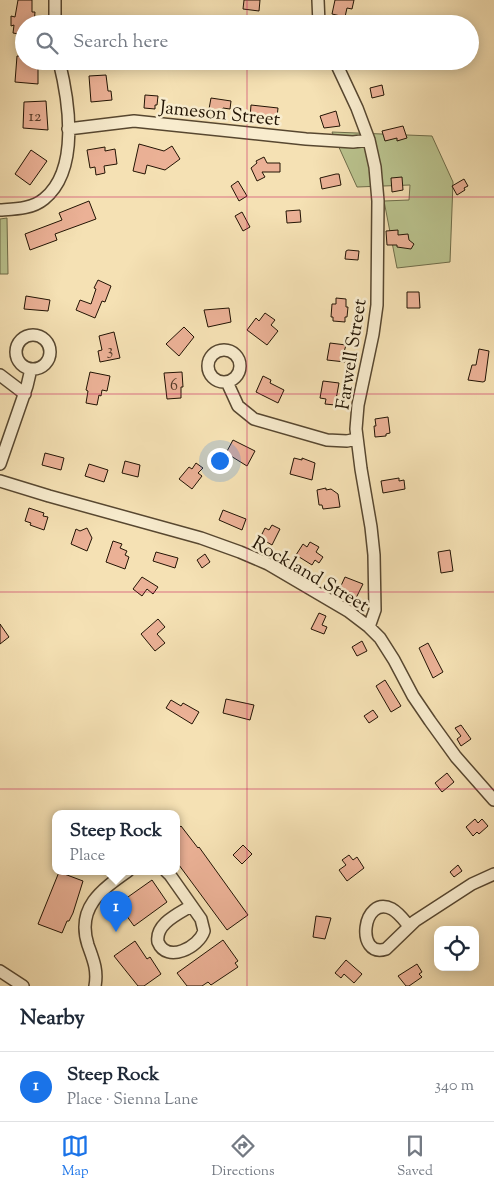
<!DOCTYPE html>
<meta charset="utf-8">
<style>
:root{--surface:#fff;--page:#f2f2f3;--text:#1f2937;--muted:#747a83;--line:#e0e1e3;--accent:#1a73e8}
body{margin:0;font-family:"Sorts Mill Goudy",serif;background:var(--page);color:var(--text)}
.controls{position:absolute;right:15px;bottom:15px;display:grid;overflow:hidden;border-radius:10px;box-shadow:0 2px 12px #0003}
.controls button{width:45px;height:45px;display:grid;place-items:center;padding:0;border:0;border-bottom:1px solid var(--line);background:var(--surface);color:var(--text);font:25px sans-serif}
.you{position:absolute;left:219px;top:460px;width:18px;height:18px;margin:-12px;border:4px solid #fff;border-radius:50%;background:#1a73e8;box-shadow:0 0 0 8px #1a73e833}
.badge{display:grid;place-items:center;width:32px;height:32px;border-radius:50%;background:var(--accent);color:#fff;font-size:16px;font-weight:700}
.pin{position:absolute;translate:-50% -41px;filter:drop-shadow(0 1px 2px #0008)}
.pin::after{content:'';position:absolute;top:26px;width:18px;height:15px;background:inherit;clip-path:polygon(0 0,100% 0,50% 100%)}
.popup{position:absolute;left:52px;top:810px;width:128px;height:65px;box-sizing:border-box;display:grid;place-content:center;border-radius:10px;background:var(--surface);filter:drop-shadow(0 1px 4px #0005);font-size:16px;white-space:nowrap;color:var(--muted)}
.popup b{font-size:19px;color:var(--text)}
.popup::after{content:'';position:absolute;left:50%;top:100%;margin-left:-10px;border:10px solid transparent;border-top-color:var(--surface)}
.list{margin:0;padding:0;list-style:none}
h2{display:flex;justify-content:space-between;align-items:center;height:65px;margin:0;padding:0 20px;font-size:21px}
h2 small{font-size:16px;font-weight:400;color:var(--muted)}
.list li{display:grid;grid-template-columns:32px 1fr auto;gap:15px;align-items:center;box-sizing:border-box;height:70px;padding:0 20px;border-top:1px solid var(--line)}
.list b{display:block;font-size:19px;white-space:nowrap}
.list p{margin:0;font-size:16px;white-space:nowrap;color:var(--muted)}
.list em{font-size:16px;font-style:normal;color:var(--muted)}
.icon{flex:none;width:28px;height:28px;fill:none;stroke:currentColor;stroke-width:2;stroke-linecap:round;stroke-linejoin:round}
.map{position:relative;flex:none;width:494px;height:986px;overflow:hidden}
.search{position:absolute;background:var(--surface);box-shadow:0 2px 12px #0003;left:15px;right:15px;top:15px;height:55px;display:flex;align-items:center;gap:12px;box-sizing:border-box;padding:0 18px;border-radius:28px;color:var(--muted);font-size:19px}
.sheet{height:135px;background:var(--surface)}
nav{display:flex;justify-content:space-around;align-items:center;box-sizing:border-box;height:70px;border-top:1px solid var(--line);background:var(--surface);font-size:14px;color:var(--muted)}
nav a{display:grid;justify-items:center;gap:2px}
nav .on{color:var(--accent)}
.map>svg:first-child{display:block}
.green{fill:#bac38e;stroke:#6e6c49}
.building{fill:#ebb196;stroke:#221404}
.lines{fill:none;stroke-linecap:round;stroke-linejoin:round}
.minor-casing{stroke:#574730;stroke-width:14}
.minor{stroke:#f8ecce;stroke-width:11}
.grid{fill:none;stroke:#c2185b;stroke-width:1;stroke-opacity:0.55}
.labels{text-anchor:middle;stroke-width:5;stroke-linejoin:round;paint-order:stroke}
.number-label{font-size:16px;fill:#543b28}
.street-label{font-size:19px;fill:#221404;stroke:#f8ecce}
</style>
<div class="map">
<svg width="494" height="986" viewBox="0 0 494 986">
<rect width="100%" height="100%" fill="#f5e1b4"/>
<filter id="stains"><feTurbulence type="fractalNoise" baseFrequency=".004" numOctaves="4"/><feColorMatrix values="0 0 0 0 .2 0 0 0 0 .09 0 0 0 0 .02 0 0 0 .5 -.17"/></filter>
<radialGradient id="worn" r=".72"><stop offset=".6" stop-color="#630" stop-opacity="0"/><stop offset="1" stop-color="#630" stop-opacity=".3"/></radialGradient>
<path class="green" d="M 332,132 L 432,136 L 453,182 L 450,262 L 397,268 L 384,201 L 409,200 L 410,185 L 357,187 Z
M 7,218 L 8,274 L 0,274 L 0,219 Z"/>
<path class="building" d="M 18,0 L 32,0 L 32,12 L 35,12 L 34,24 L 24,24 L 24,35 L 13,33 L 14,25 L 11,26 L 11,16 L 15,17 Z
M 244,0 L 260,0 L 259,11 L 243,9 Z
M 335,0 L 354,0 L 352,9 L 347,8 L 345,17 L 332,14 Z
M 17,56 L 24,56 L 24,61 L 38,61 L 38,84 L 15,82 Z
M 106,75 L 108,91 L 111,91 L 112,100 L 91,102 L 89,76 Z
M 382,85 L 384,95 L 372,98 L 370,88 Z
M 145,95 L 158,96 L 157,105 L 155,105 L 155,109 L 144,108 Z
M 211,98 L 231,101 L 230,109 L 223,108 L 222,111 L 209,109 Z
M 46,101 L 48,130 L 23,128 L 24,102 Z
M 251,105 L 278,108 L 277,117 L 270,116 L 270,119 L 250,117 Z
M 336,111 L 340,126 L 324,128 L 320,116 Z
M 403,126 L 407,138 L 397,141 L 397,138 L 385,141 L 382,131 Z
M 139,144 L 164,151 L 172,146 L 180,159 L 165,170 L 147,165 L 145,174 L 133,171 Z
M 105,147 L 105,151 L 115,149 L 117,164 L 104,166 L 105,173 L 96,175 L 95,167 L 90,168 L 87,150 Z
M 31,150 L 47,161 L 30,185 L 15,174 Z
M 264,157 L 267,163 L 280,163 L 280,172 L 262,172 L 265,177 L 257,181 L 251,168 L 257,163 L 256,161 Z
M 336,174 L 339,174 L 341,185 L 322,189 L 320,178 Z
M 402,177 L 403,190 L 392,192 L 391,178 Z
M 464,179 L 468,186 L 464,188 L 465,190 L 457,195 L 452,186 Z
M 238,181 L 247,196 L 239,201 L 231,186 Z
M 89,201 L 96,219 L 55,234 L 57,240 L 30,250 L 25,234 L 62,220 L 59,213 Z
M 300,210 L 301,222 L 287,223 L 286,211 Z
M 242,212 L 250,227 L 243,231 L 235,216 Z
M 398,230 L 398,235 L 408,234 L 409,240 L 414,244 L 411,249 L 397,247 L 397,245 L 387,245 L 386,231 Z
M 348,250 L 359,251 L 358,260 L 345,259 L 346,251 Z
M 98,280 L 111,286 L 105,302 L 102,301 L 95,318 L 76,310 L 80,300 L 91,304 L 96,289 L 94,288 Z
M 407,292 L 419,292 L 420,308 L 407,308 Z
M 26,296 L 50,300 L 48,311 L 24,309 Z
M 336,298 L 346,299 L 346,307 L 348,307 L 347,317 L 345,317 L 345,322 L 333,321 L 333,317 L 331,317 L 332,304 L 336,304 Z
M 229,308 L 231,322 L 208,327 L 204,310 Z
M 265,313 L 275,320 L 271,325 L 278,331 L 267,345 L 247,330 L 256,318 L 259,321 Z
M 184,327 L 194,337 L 179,356 L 166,344 Z
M 114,332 L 120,358 L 100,362 L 98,351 L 102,350 L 99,336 Z
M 330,343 L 346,345 L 344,352 L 346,352 L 345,362 L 327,360 Z
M 479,349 L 489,351 L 485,381 L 483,382 L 468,380 L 472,365 L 476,365 Z
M 90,372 L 110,376 L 107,391 L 102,390 L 101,396 L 99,395 L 97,405 L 86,403 L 88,391 L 86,390 Z
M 182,372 L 183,387 L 181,387 L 181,398 L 167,399 L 164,373 Z
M 263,376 L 271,380 L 270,383 L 284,390 L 278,403 L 256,392 Z
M 323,381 L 339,383 L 335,405 L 325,404 L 326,399 L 320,398 Z
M 388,417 L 390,433 L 386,434 L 386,436 L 375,437 L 374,426 L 376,426 L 375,419 Z
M 233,440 L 255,451 L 247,466 L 226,453 Z
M 45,453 L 64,458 L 61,470 L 42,465 Z
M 294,458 L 302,460 L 302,458 L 315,463 L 312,480 L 290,474 Z
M 125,461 L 140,465 L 138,477 L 122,473 Z
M 196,463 L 203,468 L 198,473 L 202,476 L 192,489 L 179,479 L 189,467 L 192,469 Z
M 89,464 L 108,470 L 104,482 L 85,476 Z
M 399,478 L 399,481 L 404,480 L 405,489 L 383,493 L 381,481 Z
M 326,488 L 326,490 L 331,489 L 338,494 L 340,507 L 323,509 L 322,505 L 319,505 L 317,490 Z
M 29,508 L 44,513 L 43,516 L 48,517 L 44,530 L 30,525 L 31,523 L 25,521 Z
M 223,510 L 246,519 L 242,530 L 219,520 Z
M 272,525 L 280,529 L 272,545 L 260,538 L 265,528 L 269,530 Z
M 87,528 L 92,538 L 87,551 L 71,544 L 76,529 L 80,531 Z
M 113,541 L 122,544 L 120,548 L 127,551 L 125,555 L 129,557 L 125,569 L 106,562 Z
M 310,542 L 319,547 L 316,552 L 323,557 L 319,563 L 315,560 L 312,565 L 296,555 L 303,544 L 307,547 Z
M 450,550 L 453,571 L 441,573 L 438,552 Z
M 156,552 L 178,558 L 175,568 L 153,561 Z
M 205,554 L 210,562 L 202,568 L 197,560 Z
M 142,577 L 158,587 L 153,594 L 147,589 L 142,596 L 133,589 Z
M 345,577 L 363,584 L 356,598 L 345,593 L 346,591 L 340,588 Z
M 319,613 L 326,616 L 322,625 L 327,627 L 324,634 L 311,629 Z
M 158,619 L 165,627 L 157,634 L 165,643 L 155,651 L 141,634 Z
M 0,624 L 9,637 L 0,644 Z
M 362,641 L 367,651 L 357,656 L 352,647 Z
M 428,643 L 443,672 L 433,678 L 419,648 Z
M 385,680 L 401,706 L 391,712 L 376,686 Z
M 226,699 L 254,705 L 250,720 L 223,713 Z
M 171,700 L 181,706 L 183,703 L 199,712 L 192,724 L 166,708 Z
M 373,710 L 378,717 L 369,723 L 364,716 Z
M 461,725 L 471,739 L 461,746 L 457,739 L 461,736 L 455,728 Z
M 447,773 L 454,782 L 442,792 L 435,783 Z
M 475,819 L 478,823 L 482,819 L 488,826 L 479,834 L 477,832 L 473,836 L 466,827 Z
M 181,826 L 198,848 L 199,847 L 248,915 L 227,930 L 176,861 L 176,830 Z
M 243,845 L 252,854 L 242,864 L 233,855 Z
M 349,855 L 353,860 L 357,857 L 364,868 L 347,881 L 339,870 L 346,865 L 342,860 Z
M 458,865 L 462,871 L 454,877 L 450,872 Z
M 59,872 L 83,881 L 73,913 L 69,921 L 67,921 L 62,933 L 38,924 Z
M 152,880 L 167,902 L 134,926 L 118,904 Z
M 316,916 L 331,918 L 325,939 L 313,937 Z
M 223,940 L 238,961 L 235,963 L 238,967 L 211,985 L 208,982 L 202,986 L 187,986 L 177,973 Z
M 135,941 L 147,959 L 150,957 L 161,974 L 144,986 L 138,986 L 114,956 Z
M 346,960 L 362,974 L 354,983 L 344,974 L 341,978 L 335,973 Z
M 417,964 L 422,972 L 419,974 L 422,977 L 409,986 L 406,986 L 398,976 Z"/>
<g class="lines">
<defs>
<path id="minor" d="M 318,0 L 319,24
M 55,24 L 55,0
M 335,61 L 357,108 L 369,140 L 375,167 L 378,201 L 377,305 L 373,334 L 358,405 L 356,429 L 361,469 L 371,527 L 374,555 L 375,610 L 369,627
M 68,129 L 134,121 L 306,139 L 353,142 L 369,140
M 0,210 C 15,209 32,209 44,199 C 80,170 69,101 59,61
M16 352a17 17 0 1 1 34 0a17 17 0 1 1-34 0Z
M208 366a16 16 0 1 1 32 0a16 16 0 1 1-32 0Z
M 0,375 L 25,394
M 227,382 L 238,406 L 254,419 L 327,440 L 347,441 L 357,439
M 0,464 L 27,386 L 31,369
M 0,481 L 49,496 L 201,538 L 240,552 L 268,564 L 348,611 L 369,627 L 380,638 L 394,660 L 413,696 L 430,721 L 456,757 L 494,800
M 166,871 L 170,875 L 201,919 L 204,931 C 199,947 167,964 158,942 C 155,924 178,914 191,906
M 409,926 C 404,920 399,913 392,909 C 362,894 355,959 386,949 L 415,921 L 472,884 L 494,874
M 0,971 L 23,986
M 95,986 C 98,970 93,959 88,945 C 76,908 101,890 128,871"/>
</defs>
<use href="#minor" class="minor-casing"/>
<use href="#minor" class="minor"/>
</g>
<path class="grid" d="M 247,0 L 247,24M 247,61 L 247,986M 0,197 L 494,197M 0,394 L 494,394M 0,592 L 494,592M 0,789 L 494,789"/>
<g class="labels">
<g class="number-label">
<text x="35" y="121">12</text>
<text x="110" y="355">3</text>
<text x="174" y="390">6</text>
</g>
<g class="street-label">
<text transform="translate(220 112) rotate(6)" y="7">Jameson Street</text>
<text transform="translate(350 354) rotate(-81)" y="7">Farwell Street</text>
<text transform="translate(311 573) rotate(30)" y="7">Rockland Street</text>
</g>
</g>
<rect width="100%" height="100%" filter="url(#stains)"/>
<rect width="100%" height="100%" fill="url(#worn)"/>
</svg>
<div class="controls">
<button><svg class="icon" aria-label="locate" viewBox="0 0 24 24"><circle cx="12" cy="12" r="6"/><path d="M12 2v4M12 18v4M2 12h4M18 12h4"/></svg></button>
</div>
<div class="you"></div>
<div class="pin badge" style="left:116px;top:932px">1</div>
<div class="popup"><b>Steep Rock</b>Place</div>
<div class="search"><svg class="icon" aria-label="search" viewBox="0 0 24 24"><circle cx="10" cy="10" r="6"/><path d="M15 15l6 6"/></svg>Search here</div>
</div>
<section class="sheet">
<h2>Nearby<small></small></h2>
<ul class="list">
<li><span class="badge">1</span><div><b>Steep Rock</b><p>Place · Sienna Lane</p></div><em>340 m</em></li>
</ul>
</section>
<nav>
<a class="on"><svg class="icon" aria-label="map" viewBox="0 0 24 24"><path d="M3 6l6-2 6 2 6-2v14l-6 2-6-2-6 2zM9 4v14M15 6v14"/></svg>Map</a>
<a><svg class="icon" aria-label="directions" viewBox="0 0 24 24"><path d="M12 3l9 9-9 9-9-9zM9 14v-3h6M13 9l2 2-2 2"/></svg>Directions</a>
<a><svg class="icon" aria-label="saved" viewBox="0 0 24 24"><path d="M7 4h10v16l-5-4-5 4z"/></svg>Saved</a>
</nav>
